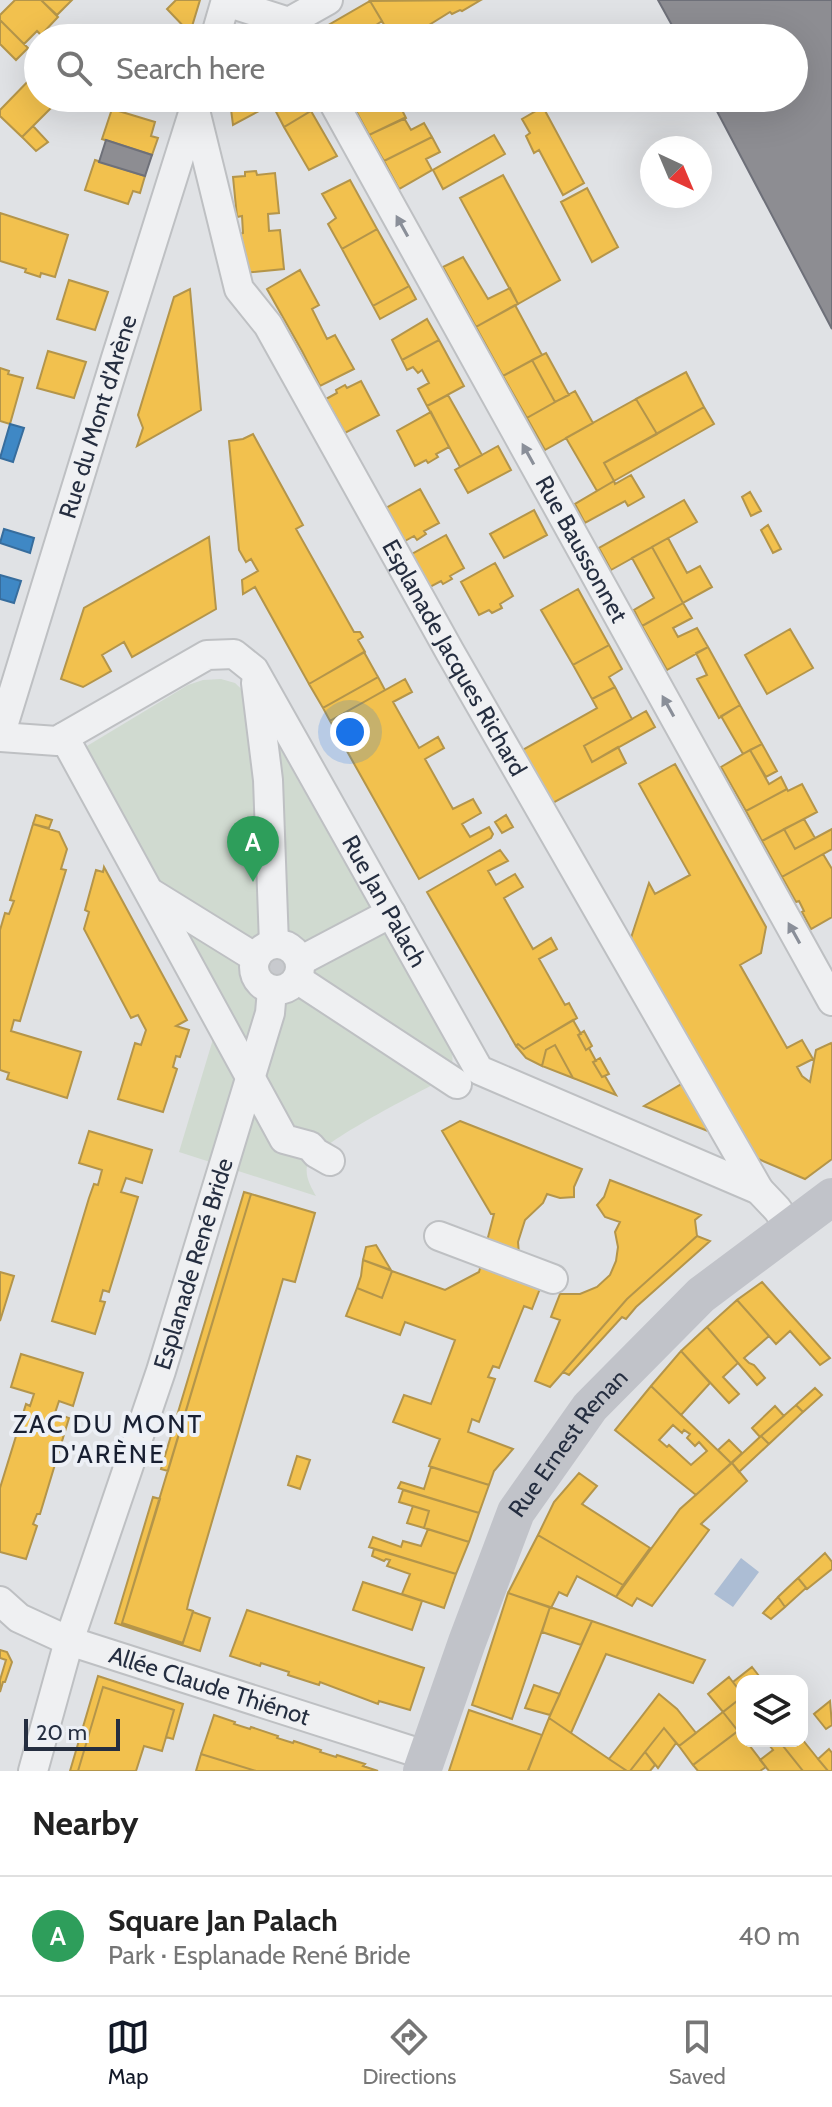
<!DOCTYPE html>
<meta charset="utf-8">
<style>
:root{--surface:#fff;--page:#f2f2f2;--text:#222;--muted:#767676;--line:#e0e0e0;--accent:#111827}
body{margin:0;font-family:Cabin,sans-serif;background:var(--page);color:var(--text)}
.controls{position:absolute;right:24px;bottom:24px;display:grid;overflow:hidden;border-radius:16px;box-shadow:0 8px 32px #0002}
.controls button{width:72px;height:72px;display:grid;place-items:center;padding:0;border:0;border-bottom:2px solid var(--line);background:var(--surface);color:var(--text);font:40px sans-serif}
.compass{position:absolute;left:640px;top:136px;width:72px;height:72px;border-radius:50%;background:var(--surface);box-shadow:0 8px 32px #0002;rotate:136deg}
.scale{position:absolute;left:24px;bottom:20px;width:96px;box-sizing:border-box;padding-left:8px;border:4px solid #252e40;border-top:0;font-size:22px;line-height:28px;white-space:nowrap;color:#252e40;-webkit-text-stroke:6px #edf0f6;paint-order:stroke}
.you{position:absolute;left:350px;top:732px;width:28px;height:28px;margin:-20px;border:6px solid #fff;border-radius:50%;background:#1a73e8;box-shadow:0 0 0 12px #1a73e833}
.badge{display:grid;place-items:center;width:52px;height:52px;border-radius:50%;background:var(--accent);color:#fff;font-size:26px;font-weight:700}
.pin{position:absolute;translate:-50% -66px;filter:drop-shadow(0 2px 4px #0008)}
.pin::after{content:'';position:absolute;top:42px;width:28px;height:24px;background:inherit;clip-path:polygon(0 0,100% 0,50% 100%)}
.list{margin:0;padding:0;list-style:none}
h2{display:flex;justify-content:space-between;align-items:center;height:104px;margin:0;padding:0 32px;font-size:34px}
h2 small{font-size:26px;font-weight:400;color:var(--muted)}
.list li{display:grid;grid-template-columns:52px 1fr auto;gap:24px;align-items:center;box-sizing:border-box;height:120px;padding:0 32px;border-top:2px solid var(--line)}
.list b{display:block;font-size:30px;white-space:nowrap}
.list p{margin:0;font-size:26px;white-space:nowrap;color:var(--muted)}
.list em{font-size:26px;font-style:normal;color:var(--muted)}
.icon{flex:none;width:44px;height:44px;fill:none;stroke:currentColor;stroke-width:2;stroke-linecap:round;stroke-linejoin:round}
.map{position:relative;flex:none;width:832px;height:1771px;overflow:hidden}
.search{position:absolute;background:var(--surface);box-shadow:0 8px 32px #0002;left:24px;right:24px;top:24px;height:88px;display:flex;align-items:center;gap:20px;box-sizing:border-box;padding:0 28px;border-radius:44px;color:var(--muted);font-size:30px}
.sheet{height:224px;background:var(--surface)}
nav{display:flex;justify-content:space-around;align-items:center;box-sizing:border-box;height:112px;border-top:2px solid var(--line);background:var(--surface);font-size:22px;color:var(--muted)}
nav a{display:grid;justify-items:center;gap:4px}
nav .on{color:var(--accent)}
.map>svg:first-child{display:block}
.green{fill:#d0dad0}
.water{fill:#acbdd4}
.homes{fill:#f2c14e;stroke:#b4954a;stroke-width:2;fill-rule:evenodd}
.schools{fill:#3f88c5;stroke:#376d9d;stroke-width:2}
.industry{fill:#8d8d92;stroke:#6e7079;stroke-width:2}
.building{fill:#c8cace}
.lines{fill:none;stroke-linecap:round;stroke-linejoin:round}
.street-casing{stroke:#bec0c3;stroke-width:32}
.street{stroke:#eff0f2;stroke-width:28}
.secondary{stroke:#c1c3c9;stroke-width:38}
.oneway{fill:#8a8f99}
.labels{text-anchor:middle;stroke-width:8;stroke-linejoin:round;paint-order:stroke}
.street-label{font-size:24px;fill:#252e40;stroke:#edf0f6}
.neighbourhood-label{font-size:26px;letter-spacing:2px;fill:#181f31;stroke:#edf0f6}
</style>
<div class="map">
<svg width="832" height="1771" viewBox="0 0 832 1771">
<rect width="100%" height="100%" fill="#e0e2e5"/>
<path class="green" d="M 221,679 L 235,683 L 252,699 L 451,1051 C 456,1065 448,1071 440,1081 C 416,1094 313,1145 307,1166 C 305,1177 311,1187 316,1196 L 179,1152 L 220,1016 L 82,749 L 188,685 L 203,680 Z"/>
<path class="water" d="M 741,1558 L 759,1572 L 733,1607 L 714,1594 Z"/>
<path class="homes" d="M 15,0 L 41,0 L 58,17 L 41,35 L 37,31 L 24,44 L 0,20 L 0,15 Z
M 41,0 L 72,0 L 57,15 Z
M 176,0 L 200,0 L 190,33 L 167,9 Z
M 481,0 L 462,11 L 460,10 L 452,14 L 450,12 L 408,38 L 392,38 L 370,1 Z
M 370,1 L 382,21 L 370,29 L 375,38 L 315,38 L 313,34 Z
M 0,20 L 28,48 L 16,60 L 0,44 Z
M 38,71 L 38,98 L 61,98 L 22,137 L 0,116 L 0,110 Z
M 235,98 L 304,98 L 311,111 L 284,127 L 272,104 L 233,125 L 231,109 Z
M 349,98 L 402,98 L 397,100 L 406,118 L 369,135 Z
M 543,107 L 584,183 L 563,195 L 539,150 L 534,153 L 526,136 L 530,133 L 522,119 Z
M 112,109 L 155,122 L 151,136 L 158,138 L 152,155 L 102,139 Z
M 311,111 L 337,156 L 309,170 L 284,127 Z
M 404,118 L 411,130 L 424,123 L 432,137 L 384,161 L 369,135 Z
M 33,126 L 48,142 L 36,151 L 22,137 Z
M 494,135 L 505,154 L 443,189 L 433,170 Z
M 432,137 L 440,152 L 426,159 L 432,170 L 399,189 L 384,161 Z
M 95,160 L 145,176 L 140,193 L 133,191 L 128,204 L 85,190 Z
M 256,171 L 257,175 L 275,173 L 279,213 L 268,214 L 269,231 L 280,230 L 284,269 L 243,273 L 239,234 L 243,233 L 242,216 L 237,217 L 233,177 L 245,176 L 245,172 Z
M 503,175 L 560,280 L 518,304 L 460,198 Z
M 350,180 L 377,229 L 342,249 L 328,224 L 336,218 L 322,194 Z
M 587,188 L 618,247 L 592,262 L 561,202 Z
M 0,213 L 68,235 L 55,277 L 41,273 L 40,277 L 25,272 L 26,269 L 0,261 Z
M 377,229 L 409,286 L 373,306 L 342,249 Z
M 463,257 L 488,299 L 510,288 L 518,304 L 476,327 L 443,267 Z
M 300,270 L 319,305 L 312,309 L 327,339 L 335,335 L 354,369 L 320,386 L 302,351 L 267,289 Z
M 69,280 L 108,292 L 95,330 L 57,319 Z
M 409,286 L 416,299 L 380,319 L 373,306 Z
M 190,289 L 201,410 L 137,446 L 143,428 L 138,415 L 174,297 Z
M 515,305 L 542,355 L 503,376 L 476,327 Z
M 427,319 L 439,340 L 402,360 L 392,340 Z
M 439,340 L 464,386 L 427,406 L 418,389 L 429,383 L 422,370 L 418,373 L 413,367 L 407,370 L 402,360 Z
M 48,351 L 86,362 L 74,398 L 37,388 Z
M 546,353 L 569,395 L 555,402 L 532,360 Z
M 532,360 L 555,402 L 527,418 L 503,376 Z
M 0,368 L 9,371 L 8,374 L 23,378 L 10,424 L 0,421 Z
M 686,372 L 704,407 L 657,434 L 636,399 Z
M 361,381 L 379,415 L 345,433 L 326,399 L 337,393 L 336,390 L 345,385 L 347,388 Z
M 575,391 L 593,423 L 545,450 L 527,418 Z
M 448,395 L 482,455 L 460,467 L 427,406 Z
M 636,399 L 657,434 L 604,463 L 614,481 L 597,491 L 566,438 Z
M 704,407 L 714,424 L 614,481 L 604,463 Z
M 431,412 L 449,447 L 436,454 L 438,457 L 428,463 L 426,460 L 415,466 L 397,431 Z
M 253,434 L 303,525 L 296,529 L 354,632 L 360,632 L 363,637 L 358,640 L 365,652 L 309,684 L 255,587 L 243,594 L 242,580 L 258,571 L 251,559 L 246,562 L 239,550 L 229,441 L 243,439 Z
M 498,446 L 511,470 L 468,493 L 455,470 Z
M 631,475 L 644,497 L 628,506 L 625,501 L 585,523 L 575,504 L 614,481 L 615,484 Z
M 420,489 L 439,523 L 424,531 L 426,534 L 417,540 L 414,536 L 405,541 L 386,508 Z
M 750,492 L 761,511 L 751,516 L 742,497 Z
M 684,500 L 697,522 L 611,570 L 599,548 Z
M 534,510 L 547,535 L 504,558 L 490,534 Z
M 768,525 L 781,549 L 773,553 L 761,530 Z
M 446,535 L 464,568 L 450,576 L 452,579 L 443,584 L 441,581 L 430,587 L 412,554 Z
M 209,537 L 216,609 L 132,657 L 124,642 L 102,655 L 111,671 L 83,687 L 61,679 L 84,608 Z
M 668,538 L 687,573 L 700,566 L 712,587 L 683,603 L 652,547 Z
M 652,547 L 683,603 L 642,626 L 634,610 L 654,598 L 632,558 Z
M 495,563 L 513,596 L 500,604 L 502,608 L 492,613 L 489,610 L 479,615 L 461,582 Z
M 578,589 L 609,645 L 573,665 L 541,610 Z
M 683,603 L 692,618 L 673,628 L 678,637 L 697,628 L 708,647 L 667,670 L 642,626 Z
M 790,629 L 813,668 L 767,694 L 745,655 Z
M 609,645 L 622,669 L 609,677 L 615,687 L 592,699 L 573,665 Z
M 708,647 L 740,705 L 719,718 L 697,679 L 707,675 L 696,653 Z
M 364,652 L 378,677 L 323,708 L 309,684 Z
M 378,677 L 385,690 L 330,721 L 323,708 Z
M 405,679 L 412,692 L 393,702 L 419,748 L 438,737 L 444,748 L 425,759 L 453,809 L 473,799 L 481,813 L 462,824 L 470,837 L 489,827 L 493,834 L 491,838 L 419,879 L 330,721 Z
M 615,687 L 632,719 L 584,746 L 592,762 L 618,747 L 626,763 L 551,804 L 521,751 L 597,708 L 592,699 Z
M 740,705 L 762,744 L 743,754 L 721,716 Z
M 646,711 L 655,727 L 592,762 L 584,746 Z
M 762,744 L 777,771 L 766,777 L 750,750 Z
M 750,750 L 769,784 L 781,777 L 787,789 L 746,811 L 721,767 Z
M 675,764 L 766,927 L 761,953 L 740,965 L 787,1048 L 802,1040 L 813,1059 L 797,1067 L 802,1076 L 810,1082 L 816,1050 L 831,1043 L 832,1045 L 832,1159 L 805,1179 L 749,1155 L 629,944 L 649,883 L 655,894 L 690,875 L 639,784 Z
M 802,784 L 817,812 L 762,841 L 746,811 L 787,789 L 788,791 Z
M 36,815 L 52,820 L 49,828 L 33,824 Z
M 506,815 L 513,827 L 502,833 L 495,822 Z
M 804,819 L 815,838 L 795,849 L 784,829 Z
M 33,824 L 59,832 L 67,849 L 61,869 L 66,870 L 20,1021 L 14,1020 L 11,1031 L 81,1052 L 67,1098 L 7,1079 L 9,1073 L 0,1070 L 0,930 L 5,913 L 9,914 L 14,901 L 10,900 Z
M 784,829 L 795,849 L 832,829 L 832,849 L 782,877 L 762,841 Z
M 500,850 L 508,861 L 488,871 L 496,885 L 515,874 L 523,887 L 504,898 L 533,949 L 551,938 L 557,949 L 539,959 L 565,1005 L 569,1003 L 577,1018 L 524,1049 L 518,1044 L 516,1046 L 427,892 Z
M 823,854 L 832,869 L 832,917 L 811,929 L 802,912 L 804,911 L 799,901 L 796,902 L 782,877 Z
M 104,867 L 187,1020 L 176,1026 L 189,1030 L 180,1057 L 176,1056 L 173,1067 L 177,1069 L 163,1112 L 118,1099 L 135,1043 L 141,1045 L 146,1030 L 138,1015 L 131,1018 L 84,929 L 89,912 L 85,910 L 96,870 L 103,872 Z
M 573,1020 L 581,1034 L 578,1035 L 586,1050 L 589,1048 L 596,1061 L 593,1062 L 602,1077 L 605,1076 L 616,1095 L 573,1078 L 555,1045 L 546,1050 L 542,1066 L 526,1058 L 516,1046 L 518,1044 L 524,1049 Z
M 584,1031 L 592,1046 L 586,1050 L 578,1035 Z
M 555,1045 L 573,1078 L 542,1066 L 546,1050 Z
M 600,1058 L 609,1074 L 602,1077 L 593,1062 Z
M 685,1082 L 713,1133 L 644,1106 Z
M 460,1121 L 582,1169 L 574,1187 L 574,1197 L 560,1198 L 547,1194 L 543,1203 L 525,1220 L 518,1242 L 519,1254 L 486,1245 L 494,1214 L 491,1214 L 442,1131 Z
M 89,1131 L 152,1150 L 142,1183 L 126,1178 L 121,1192 L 138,1197 L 109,1292 L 103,1290 L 100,1301 L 105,1302 L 95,1334 L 52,1321 L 89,1198 L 94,1184 L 98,1185 L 102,1170 L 79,1163 Z
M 610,1180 L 701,1215 L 695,1220 L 697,1236 L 627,1299 L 550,1387 L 535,1381 L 560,1320 L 551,1317 L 560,1294 L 580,1294 L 597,1287 L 610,1275 L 616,1261 L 618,1247 L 615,1232 L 620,1222 L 605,1217 L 597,1205 L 604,1197 Z
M 244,1192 L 251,1194 L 168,1471 L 161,1469 Z
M 251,1194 L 315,1213 L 295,1282 L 283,1279 L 189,1600 L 187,1609 L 193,1611 L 183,1643 L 122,1623 Z
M 697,1236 L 710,1241 L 636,1307 L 626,1319 L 622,1317 L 569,1375 L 563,1372 L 627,1299 Z
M 376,1245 L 391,1270 L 363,1260 L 366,1247 Z
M 483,1257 L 541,1286 L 532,1309 L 524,1306 L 499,1368 L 493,1366 L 488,1377 L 495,1379 L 479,1422 L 472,1419 L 468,1432 L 513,1449 L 494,1471 L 489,1485 L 429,1466 L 440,1439 L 393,1422 L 404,1395 L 431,1404 L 455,1340 L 405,1322 L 400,1335 L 346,1316 L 357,1288 L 382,1298 L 392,1271 L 445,1290 L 479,1272 Z
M 363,1260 L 392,1271 L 382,1298 L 357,1288 L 361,1276 Z
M 0,1272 L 14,1276 L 0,1321 Z
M 762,1282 L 785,1308 L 830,1358 L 820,1365 L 790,1331 L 776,1344 L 737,1300 Z
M 737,1300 L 769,1336 L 744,1358 L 749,1363 L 754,1365 L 765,1378 L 757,1385 L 707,1327 Z
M 707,1327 L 738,1363 L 723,1377 L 739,1394 L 729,1403 L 681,1351 Z
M 681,1351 L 710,1383 L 681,1415 L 651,1386 Z
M 21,1354 L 83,1373 L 73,1406 L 59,1401 L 55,1413 L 69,1418 L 40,1514 L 37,1514 L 33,1524 L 37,1526 L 26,1559 L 0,1552 L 0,1488 L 26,1404 L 30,1406 L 34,1394 L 11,1387 Z
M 651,1386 L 731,1463 L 696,1495 L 615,1430 ZM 673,1425 L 682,1433 L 684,1430 L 690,1434 L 687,1438 L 695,1446 L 699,1442 L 707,1451 L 691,1465 L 669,1445 L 667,1447 L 659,1440 Z
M 815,1388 L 822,1395 L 803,1412 L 796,1405 Z
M 796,1405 L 803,1412 L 769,1444 L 761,1436 Z
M 775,1406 L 784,1416 L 760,1437 L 752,1428 Z
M 761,1436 L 769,1444 L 739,1472 L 732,1463 Z
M 729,1440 L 742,1453 L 731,1463 L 718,1450 Z
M 297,1456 L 310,1460 L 300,1489 L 288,1485 Z
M 732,1463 L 747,1481 L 701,1524 L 709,1530 L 652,1606 L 637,1598 L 632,1606 L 616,1597 L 680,1509 Z
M 431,1467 L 489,1485 L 479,1513 L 398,1488 L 401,1482 L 424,1489 Z
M 579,1473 L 597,1486 L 582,1504 L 650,1548 L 623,1585 L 538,1535 L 554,1502 Z
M 403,1490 L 479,1513 L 469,1542 L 424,1528 L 429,1511 L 399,1502 Z
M 153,1497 L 160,1499 L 122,1623 L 182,1643 L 182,1645 L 115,1623 Z
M 413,1506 L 429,1511 L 424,1528 L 407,1523 Z
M 428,1529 L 469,1542 L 456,1574 L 369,1547 L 373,1537 L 401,1547 L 403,1541 L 421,1546 Z
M 538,1535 L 623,1585 L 616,1597 L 577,1576 L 567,1596 L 559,1592 L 551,1608 L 508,1593 Z
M 374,1549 L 456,1574 L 444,1608 L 402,1594 L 410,1574 L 387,1566 L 390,1560 L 386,1559 L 384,1561 L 372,1556 Z
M 825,1553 L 832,1562 L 832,1569 L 807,1589 L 798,1578 Z
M 798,1578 L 806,1588 L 785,1607 L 778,1597 Z
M 363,1582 L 422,1601 L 412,1630 L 353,1610 Z
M 508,1593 L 550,1607 L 512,1719 L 472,1705 Z
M 778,1597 L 785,1607 L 771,1619 L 763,1613 Z
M 550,1607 L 592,1621 L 581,1645 L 542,1632 Z
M 247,1610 L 424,1668 L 410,1710 L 379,1701 L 378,1704 L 320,1682 L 319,1685 L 288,1675 L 289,1672 L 261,1663 L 260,1666 L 230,1656 Z
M 193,1612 L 210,1618 L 200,1651 L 182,1645 Z
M 592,1621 L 705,1660 L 693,1683 L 606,1654 L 571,1733 L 549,1718 Z
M 0,1650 L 7,1652 L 12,1662 L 5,1682 L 3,1682 L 0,1692 L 0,1680 L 6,1660 L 0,1658 Z
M 752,1667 L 763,1681 L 742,1681 L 742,1694 L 733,1682 Z
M 98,1676 L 183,1704 L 173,1739 L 166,1737 L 174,1710 L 103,1687 L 78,1771 L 70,1771 Z
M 729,1677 L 742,1694 L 742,1697 L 723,1712 L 708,1694 Z
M 534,1685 L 560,1694 L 550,1715 L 525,1708 Z
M 103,1687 L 174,1710 L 162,1751 L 144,1746 L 136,1771 L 78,1771 Z
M 659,1694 L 677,1709 L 696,1733 L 679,1746 L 664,1728 L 630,1771 L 627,1771 L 609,1759 Z
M 742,1697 L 742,1728 L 738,1731 L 723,1712 Z
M 830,1701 L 832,1725 L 826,1729 L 814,1714 Z
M 469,1710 L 542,1735 L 528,1771 L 449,1771 Z
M 723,1712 L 738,1731 L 693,1765 L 679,1746 Z
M 214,1715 L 235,1722 L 234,1724 L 250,1729 L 251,1727 L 278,1736 L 277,1738 L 293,1743 L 294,1741 L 321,1750 L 320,1752 L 336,1757 L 337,1755 L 365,1764 L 363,1766 L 378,1771 L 256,1771 L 201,1754 Z
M 549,1718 L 609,1759 L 627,1771 L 530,1771 L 528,1770 Z
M 664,1728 L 676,1743 L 658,1768 L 645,1752 Z
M 738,1731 L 742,1736 L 742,1741 L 746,1741 L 766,1767 L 760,1771 L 698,1771 L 693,1765 Z
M 802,1739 L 818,1759 L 828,1771 L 803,1771 L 779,1741 L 802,1741 Z
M 766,1741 L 779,1741 L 803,1771 L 769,1771 L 760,1760 L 773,1750 Z
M 829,1749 L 832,1753 L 832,1771 L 828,1771 L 818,1759 Z
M 645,1752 L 655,1765 L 650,1771 L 630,1771 Z
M 201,1754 L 256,1771 L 196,1771 Z"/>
<path class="schools" d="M 10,424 L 24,428 L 13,462 L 0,458 Z
M 4,529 L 34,538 L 30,553 L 0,543 Z
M 0,575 L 21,581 L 14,603 L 0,599 Z"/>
<path class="industry" d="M 658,0 L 832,0 L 832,329 L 710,98 L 794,98 L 794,38 L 679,38 Z
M 106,140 L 152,155 L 145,176 L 99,162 Z"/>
<path class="building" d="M268 967a11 11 0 1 1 22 0a11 11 0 1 1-22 0Z"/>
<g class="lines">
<defs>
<g id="street">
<path d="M 226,2 L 289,22 L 297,38"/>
<path d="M 289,22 L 328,0"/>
<path d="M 215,38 L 226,0"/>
<path id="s1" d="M 331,98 L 832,1001"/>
<path id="s2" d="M 195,110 L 239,289 L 268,325 L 450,652 L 759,1190"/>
<path d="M 256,683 L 268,780 L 274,944"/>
<path id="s3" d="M 0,736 L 116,358 L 194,110"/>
<path id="s4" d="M 0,737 L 57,741 L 207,655 L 234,654 L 254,670 L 479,1070 L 759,1190 L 777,1209 L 790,1227"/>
<path d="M 64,737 L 284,1139 L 310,1146 L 316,1153 L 330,1161"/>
<path d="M 151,893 L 256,958"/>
<circle cx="277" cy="967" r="23"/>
<path d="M 300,961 L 391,913"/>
<path d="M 297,979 L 457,1084"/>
<path d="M 439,1236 L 553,1279"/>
<path id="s5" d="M 0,1601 L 19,1618 L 69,1641 L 428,1756"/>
<path id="s6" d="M 33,1771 L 69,1641 L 161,1371 L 270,1013 L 272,990"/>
</g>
</defs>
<use href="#street" class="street-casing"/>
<use href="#street" class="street"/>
<path class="secondary" id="s7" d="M 422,1771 L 467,1642 L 516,1512 L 590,1407 L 701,1295 L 832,1197"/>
</g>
<defs><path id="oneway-solid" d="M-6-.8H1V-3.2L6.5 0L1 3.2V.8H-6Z" transform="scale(2)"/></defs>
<g class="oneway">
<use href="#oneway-solid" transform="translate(402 226) rotate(-119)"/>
<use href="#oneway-solid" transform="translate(528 454) rotate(-119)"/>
<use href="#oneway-solid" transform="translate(668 706) rotate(-119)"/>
<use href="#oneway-solid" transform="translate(794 933) rotate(-119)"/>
</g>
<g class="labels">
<g class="street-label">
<text dy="8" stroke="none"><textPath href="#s3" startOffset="334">Rue du Mont d'Arène</textPath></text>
<text dy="8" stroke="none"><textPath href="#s1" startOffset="516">Rue Baussonnet</textPath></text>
<text dy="8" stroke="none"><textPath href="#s2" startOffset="612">Esplanade Jacques Richard</textPath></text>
<text dy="8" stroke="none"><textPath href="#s4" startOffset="548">Rue Jan Palach</textPath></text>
<text dy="8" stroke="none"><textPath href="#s6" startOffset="532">Esplanade René Bride</textPath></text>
<text dy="8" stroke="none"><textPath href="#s7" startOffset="362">Rue Ernest Renan</textPath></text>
<text dy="8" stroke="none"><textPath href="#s5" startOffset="228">Allée Claude Thiénot</textPath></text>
</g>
<g class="neighbourhood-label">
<text x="108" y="1433">ZAC DU MONT<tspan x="108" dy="30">D'ARÈNE</tspan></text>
</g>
</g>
</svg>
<div class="controls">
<button><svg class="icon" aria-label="layers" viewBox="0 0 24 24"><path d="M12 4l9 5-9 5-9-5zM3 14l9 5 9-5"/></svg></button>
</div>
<svg class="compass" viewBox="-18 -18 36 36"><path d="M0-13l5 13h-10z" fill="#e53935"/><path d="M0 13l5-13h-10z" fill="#767676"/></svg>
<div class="scale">20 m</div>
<div class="you"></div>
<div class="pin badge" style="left:253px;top:882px;background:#2e9e5b">A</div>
<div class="search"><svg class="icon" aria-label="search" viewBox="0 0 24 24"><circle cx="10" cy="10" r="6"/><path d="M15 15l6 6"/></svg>Search here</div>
</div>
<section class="sheet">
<h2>Nearby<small></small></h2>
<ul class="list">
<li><span class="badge" style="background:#2e9e5b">A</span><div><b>Square Jan Palach</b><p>Park · Esplanade René Bride</p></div><em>40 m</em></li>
</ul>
</section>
<nav>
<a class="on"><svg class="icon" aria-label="map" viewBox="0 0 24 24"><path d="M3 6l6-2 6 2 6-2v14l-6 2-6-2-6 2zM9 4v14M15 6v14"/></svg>Map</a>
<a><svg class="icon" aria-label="directions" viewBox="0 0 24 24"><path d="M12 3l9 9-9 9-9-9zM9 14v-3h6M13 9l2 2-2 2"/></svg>Directions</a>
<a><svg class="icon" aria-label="saved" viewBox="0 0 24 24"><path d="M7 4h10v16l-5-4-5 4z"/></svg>Saved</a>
</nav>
